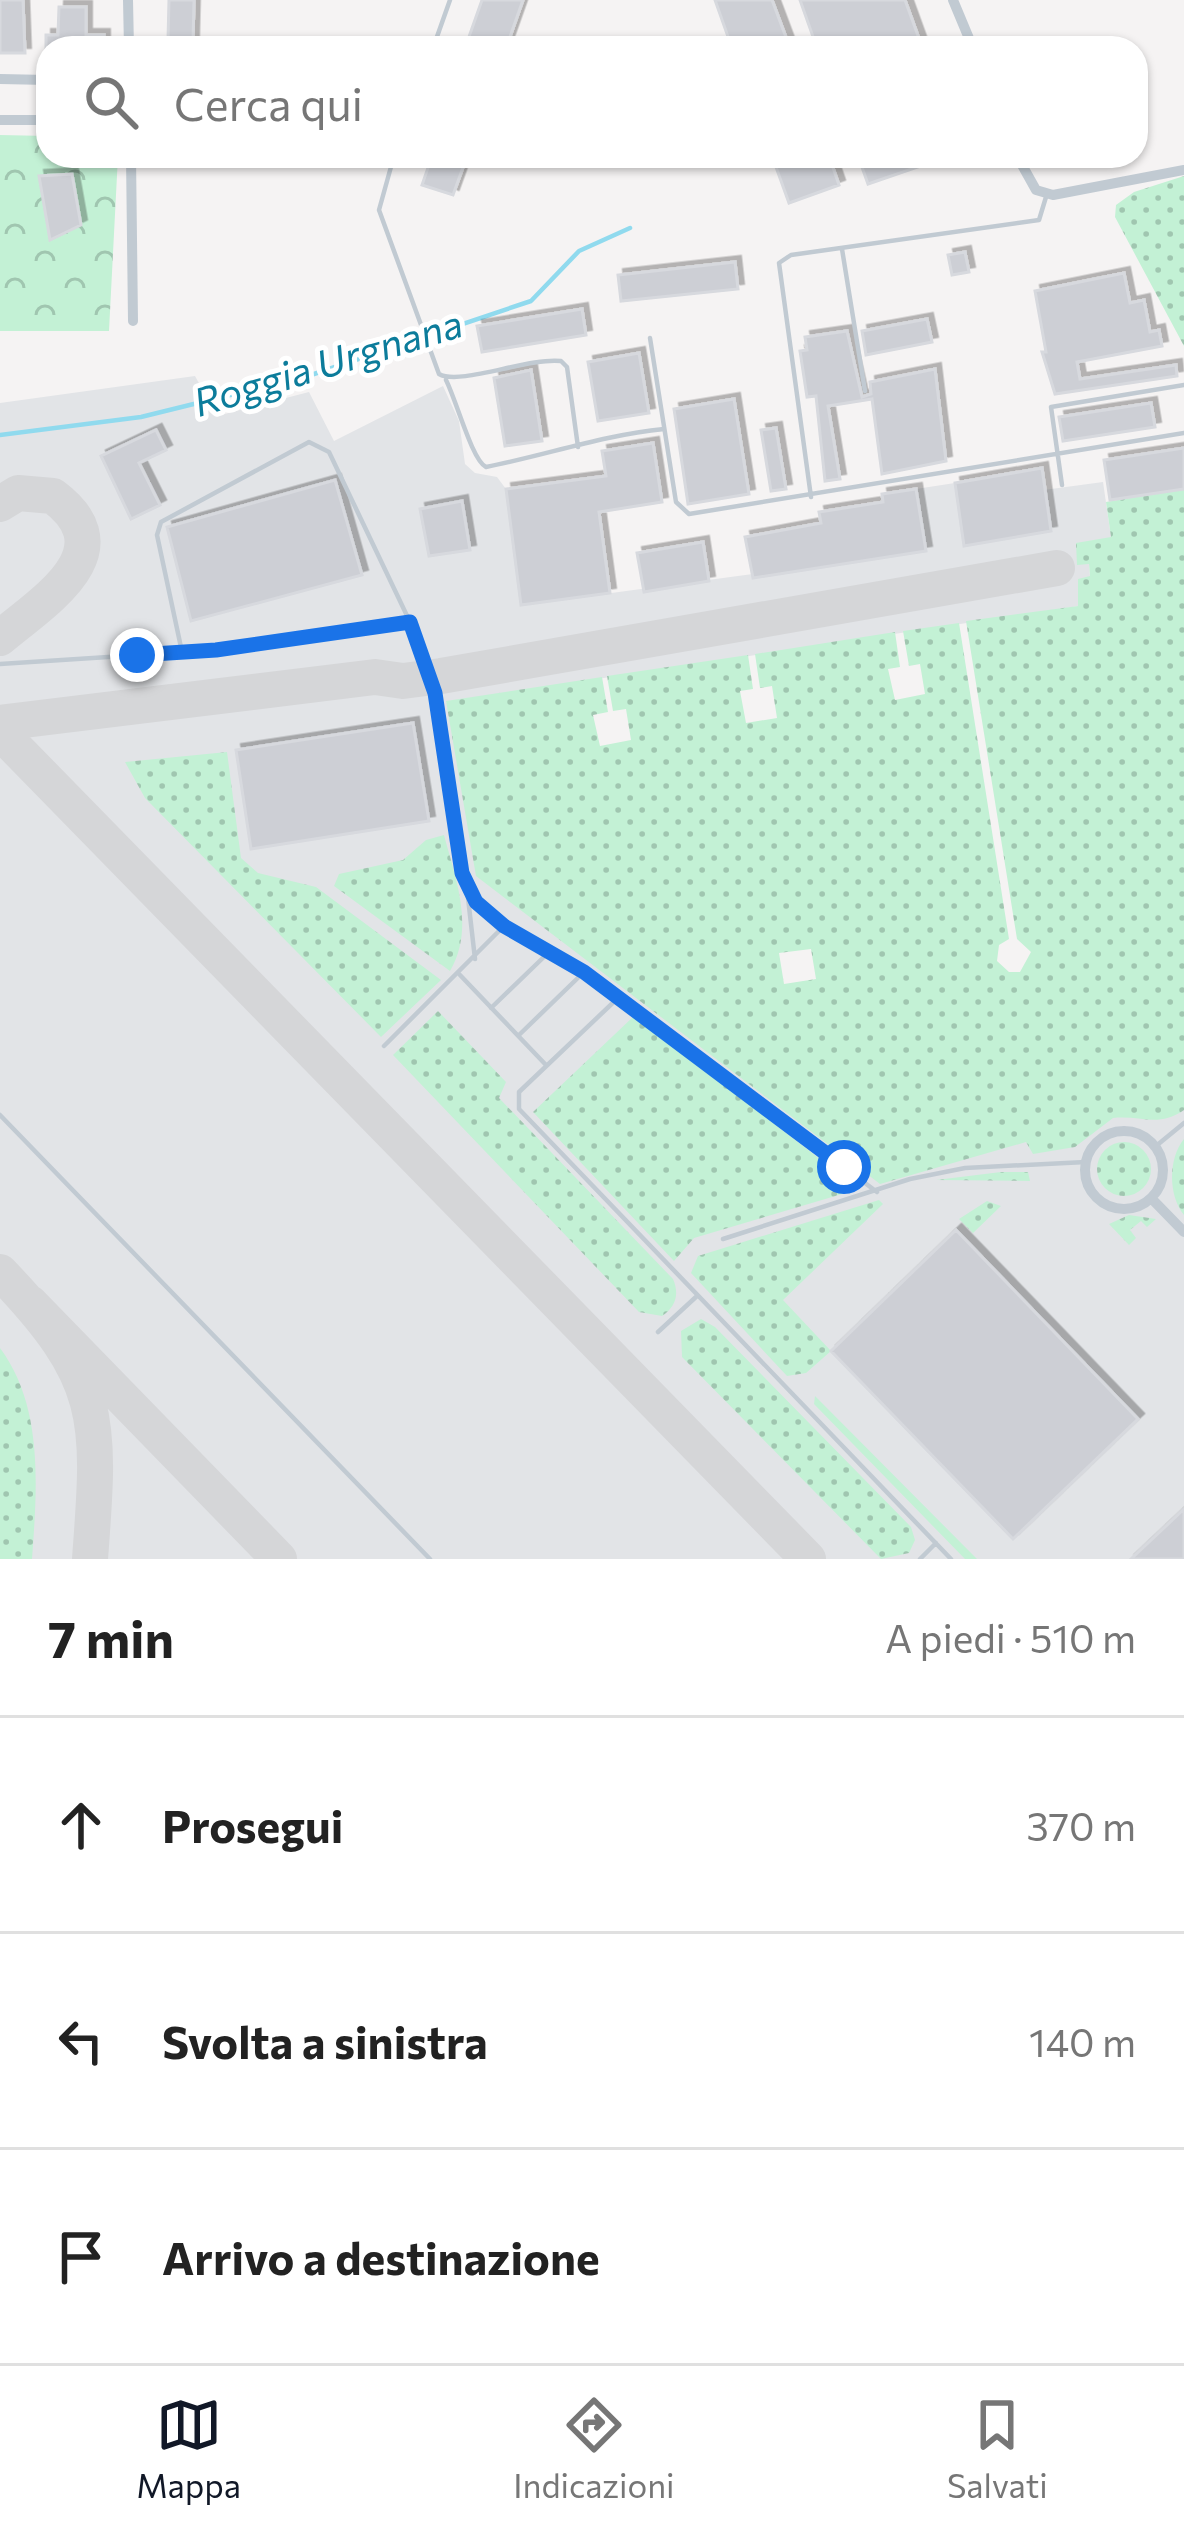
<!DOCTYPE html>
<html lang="it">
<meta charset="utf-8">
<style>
:root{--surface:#fff;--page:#f2f2f2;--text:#222;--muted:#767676;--line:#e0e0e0;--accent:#111827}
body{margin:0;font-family:Commissioner,sans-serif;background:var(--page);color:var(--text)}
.stop{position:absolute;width:36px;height:36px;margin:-27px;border:9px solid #1a73e8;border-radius:50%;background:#fff}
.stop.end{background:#1a73e8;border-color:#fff;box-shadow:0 3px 12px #0008}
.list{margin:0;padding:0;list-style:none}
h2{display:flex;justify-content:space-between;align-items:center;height:156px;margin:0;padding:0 48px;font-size:51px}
h2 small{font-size:39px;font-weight:400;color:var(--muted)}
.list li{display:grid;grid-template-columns:78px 1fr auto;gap:36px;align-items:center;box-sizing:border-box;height:216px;padding:0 48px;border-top:3px solid var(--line)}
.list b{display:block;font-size:45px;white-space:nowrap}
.list em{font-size:39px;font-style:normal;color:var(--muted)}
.icon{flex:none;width:66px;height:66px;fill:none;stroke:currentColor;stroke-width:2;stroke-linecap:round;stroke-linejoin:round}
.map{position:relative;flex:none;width:1184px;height:1559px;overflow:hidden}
.search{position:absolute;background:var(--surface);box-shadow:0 3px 9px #0004;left:36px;right:36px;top:36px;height:132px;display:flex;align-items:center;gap:30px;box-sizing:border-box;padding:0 42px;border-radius:36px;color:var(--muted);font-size:45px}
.sheet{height:804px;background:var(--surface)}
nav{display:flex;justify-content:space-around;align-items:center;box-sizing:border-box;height:168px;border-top:3px solid var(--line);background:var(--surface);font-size:33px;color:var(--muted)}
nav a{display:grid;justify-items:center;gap:6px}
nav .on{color:var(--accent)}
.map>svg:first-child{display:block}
.airport{fill:#e2e4e7}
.grass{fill:url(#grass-dots);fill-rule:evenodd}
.park{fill:url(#park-crowns)}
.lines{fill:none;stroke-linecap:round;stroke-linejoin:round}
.stream{stroke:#90daee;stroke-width:4.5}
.taxiway{stroke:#d5d6d8;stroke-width:36}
.building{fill:#cdcfd5;stroke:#d7d9de;stroke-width:3;filter:url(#shadow)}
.lane{stroke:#c1cad2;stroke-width:4.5}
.street{stroke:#c1cad2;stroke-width:10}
.route{stroke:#1a73e8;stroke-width:15}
.labels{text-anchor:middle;stroke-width:10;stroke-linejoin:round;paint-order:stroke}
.water-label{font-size:39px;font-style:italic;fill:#0c7c9b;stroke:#fff}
</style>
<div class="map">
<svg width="1184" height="1559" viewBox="0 0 1184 1559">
<defs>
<pattern id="grass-dots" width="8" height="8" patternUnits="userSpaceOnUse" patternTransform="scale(3)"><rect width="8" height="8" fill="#c3f1d5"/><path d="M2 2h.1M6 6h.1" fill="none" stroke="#a0c6b0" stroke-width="1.8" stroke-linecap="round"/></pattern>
<pattern id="park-crowns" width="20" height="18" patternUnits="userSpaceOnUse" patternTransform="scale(3)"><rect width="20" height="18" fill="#c3f1d5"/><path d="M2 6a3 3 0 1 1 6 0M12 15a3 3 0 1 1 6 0" fill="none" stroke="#a0c6b0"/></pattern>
<filter id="shadow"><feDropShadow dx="5.5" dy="-5.5" stdDeviation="0" flood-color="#0004"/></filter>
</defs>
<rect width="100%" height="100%" fill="#f5f3f3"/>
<path class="airport" d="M 195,376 L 217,416 L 309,392 L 334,441 L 443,386 L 459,421 L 465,464 L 475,473 L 497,477 L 506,489 L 522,605 L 925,551 L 916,489 L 955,483 L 965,546 L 998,541 L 992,497 L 1103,482 L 1111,537 L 1089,563 L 1090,577 L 1079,606 L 446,702 L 878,1178 L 1184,1085 L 1184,1559 L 0,1559 L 0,403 Z"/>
<path class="grass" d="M 1184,176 L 1184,346 L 1115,217 L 1116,205 L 1134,192 Z
M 1184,489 L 1184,1110 C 1158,1128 1141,1115 1113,1118 L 1075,1147 L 1033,1154 L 1026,1142 L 880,1184 L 476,876 L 446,701 L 602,677 L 608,712 L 593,715 L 600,746 L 631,740 L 626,709 L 613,711 L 607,676 L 748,655 L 753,689 L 740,691 L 746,723 L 777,718 L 772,686 L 760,688 L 755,654 L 895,632 L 900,667 L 888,669 L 895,700 L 925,694 L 920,664 L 909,666 L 903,631 L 959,623 L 1009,939 L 999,945 L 997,961 L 1009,972 L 1020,972 L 1031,952 L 1017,939 L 966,621 L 1078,606 L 1078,579 L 1090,576 L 1089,564 L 1077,565 L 1076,543 L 1111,537 L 1106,502 ZM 811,949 L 816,979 L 784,984 L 779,953 Z
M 227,752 L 241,858 L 258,873 L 316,887 L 441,980 L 381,1037 L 145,798 L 125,762 Z
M 444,835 C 456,880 475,928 450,971 L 334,886 L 339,874 L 403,860 L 426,840 Z
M 438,1011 L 506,1082 L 499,1098 L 673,1279 C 680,1295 675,1307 662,1316 L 639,1312 L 393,1055 Z
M 634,1016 L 639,1020 L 859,1189 L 694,1238 L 674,1261 L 533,1112 Z
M 1184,1139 L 1184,1215 C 1168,1196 1168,1158 1184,1139 Z
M1097 1169a27 27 0 1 1 54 0a27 27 0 1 1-54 0Z
M 1001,1172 L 1028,1172 L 1030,1181 L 936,1180 Z
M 879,1200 L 883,1204 L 783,1300 L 831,1351 L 806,1373 L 787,1376 L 691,1273 L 698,1256 Z
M 987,1201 L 1001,1206 L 973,1233 L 959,1219 Z
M 1129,1215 L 1156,1219 L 1147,1227 L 1141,1221 L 1130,1230 L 1136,1238 L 1129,1245 L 1109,1224 Z
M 701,1319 L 715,1327 L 911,1527 L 915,1540 L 909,1553 L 881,1559 L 682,1357 L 681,1331 Z
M 0,1348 C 44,1407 37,1489 32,1559 L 0,1559 Z
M 815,1396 L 977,1559 L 965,1559 L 814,1404 Z"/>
<path class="park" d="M 0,135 L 48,136 L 48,156 L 118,156 L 109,331 L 0,331 Z"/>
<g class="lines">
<path class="stream" d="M 0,435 L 141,417 L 311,375 L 531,301 L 579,251 L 630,228"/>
<path class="taxiway" d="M 0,504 L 18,493 L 53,496 C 127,551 44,601 0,638
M 0,723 L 375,677 L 403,681 L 441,676 L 1057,568
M 0,732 L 808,1559
M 0,1272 C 103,1379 101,1416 90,1559
M 30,1303 L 279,1559"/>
</g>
<path class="building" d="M 0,0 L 23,0 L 25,53 L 0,53 Z
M 169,0 L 194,0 L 193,41 L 168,40 Z
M 482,0 L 523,0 L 506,48 L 465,48 Z
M 715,0 L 772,0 L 790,48 L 732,48 Z
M 800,0 L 905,0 L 921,44 L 817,48 Z
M 59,7 L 86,7 L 86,35 L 104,35 L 104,48 L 46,48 L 46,35 L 58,35 Z
M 432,156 L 466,159 L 453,195 L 422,185 Z
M 772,156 L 829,156 L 839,185 L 789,203 Z
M 858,156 L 944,156 L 944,158 L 868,184 Z
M 72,174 L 81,225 L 50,240 L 39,176 Z
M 965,252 L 969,272 L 952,275 L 948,255 Z
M 735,262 L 738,289 L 621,301 L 618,275 Z
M 1124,273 L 1130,303 L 1144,300 L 1150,332 L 1159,330 L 1162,346 L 1077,362 L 1080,379 L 1176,365 L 1177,376 L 1055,394 L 1042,352 L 1046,352 L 1035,291 Z
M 582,309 L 586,335 L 482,352 L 477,326 Z
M 927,319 L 932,342 L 866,355 L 862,331 Z
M 847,331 L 862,397 L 871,394 L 870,382 L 935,369 L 946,461 L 882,474 L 872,399 L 828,406 L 840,479 L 825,481 L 816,396 L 807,397 L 800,351 L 807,350 L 805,337 Z
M 639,353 L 649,413 L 598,421 L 588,362 Z
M 531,370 L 542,441 L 505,446 L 494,378 Z
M 734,399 L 749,494 L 688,504 L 674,409 Z
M 1151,403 L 1155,427 L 1063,441 L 1059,417 Z
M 776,428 L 786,489 L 771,491 L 761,430 Z
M 156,430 L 166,450 L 139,463 L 160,505 L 131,519 L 101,456 Z
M 653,443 L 662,502 L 599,512 L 610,593 L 521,605 L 506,489 L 606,476 L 602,451 Z
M 1184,448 L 1184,489 L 1110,500 L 1104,460 Z
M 1042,468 L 1051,531 L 964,546 L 955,483 Z
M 335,480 L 362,575 L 191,621 L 167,527 Z
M 916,489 L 926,551 L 753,578 L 745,537 L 821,523 L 819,512 L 883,502 L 882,494 Z
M 462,501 L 470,550 L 429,556 L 420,509 Z
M 703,542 L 709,581 L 644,592 L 637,553 Z
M 413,723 L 429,821 L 251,849 L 236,750 Z
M 956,1230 L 1138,1419 L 1013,1539 L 831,1351 Z
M 1184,1509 L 1184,1559 L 1131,1559 Z"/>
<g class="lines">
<path class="lane" d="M 433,48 L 450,0
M 394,156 L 379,210 L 439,374 C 460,386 529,357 561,361 L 567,367 L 578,447
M 842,249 L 865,391
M 650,338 L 676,502 L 689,514 L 1184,433
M 446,380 C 457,402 472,460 486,467 C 547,455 603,435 664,429
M 1062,485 L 1051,407 L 1184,385
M 811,497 L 779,263 L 791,255 L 1039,220 L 1046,197
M 182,652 L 157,535 L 161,522 L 309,442 L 329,452 L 410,622 L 435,693 L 462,873 L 476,902 L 491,918 L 584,972 L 877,1192
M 0,664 L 216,650 L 410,622
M 467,889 L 475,959
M 460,975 L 546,1065
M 619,997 L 519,1092 L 519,1109 L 951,1559
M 491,1008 L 548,953
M 519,1035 L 584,972
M 384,1046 L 504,926
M 0,1115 L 430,1559
M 1156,1146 L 1184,1123
M 723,1239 L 910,1179 L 965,1168 L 1086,1162
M 658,1332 L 697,1296
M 920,1559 L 936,1543"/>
<path class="street" d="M 128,0 L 129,48
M 953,0 L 973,48
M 0,79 L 48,80
M 0,120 L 48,120
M 131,156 L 133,321
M 1017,156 L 1036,190 L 1053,195 L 1184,170
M1085 1170a39 39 0 1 1 78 0a39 39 0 1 1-78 0Z
M 1151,1198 L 1184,1232"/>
</g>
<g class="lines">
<path class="route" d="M 137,655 L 216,650 L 410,622 L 435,693 L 462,873 L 476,902 L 504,926 L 584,972 L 844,1167"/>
</g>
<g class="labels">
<g class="water-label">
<text transform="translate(328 363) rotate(-17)" y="14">Roggia Urgnana</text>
</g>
</g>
</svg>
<div class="stop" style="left:844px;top:1167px"></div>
<div class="stop end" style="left:137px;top:655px"></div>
<div class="search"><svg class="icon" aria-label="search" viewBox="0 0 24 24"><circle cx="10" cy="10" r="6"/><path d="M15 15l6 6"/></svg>Cerca qui</div>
</div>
<section class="sheet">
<h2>7 min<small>A piedi · 510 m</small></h2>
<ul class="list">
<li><svg class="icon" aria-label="ahead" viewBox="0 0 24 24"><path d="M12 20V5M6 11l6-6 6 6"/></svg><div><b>Prosegui</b></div><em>370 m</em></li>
<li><svg class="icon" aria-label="left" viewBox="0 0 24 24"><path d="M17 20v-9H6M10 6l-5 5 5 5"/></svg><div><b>Svolta a sinistra</b></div><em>140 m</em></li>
<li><svg class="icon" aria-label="arrive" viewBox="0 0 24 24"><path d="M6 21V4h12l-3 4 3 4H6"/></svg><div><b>Arrivo a destinazione</b></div></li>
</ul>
</section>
<nav>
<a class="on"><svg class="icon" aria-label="map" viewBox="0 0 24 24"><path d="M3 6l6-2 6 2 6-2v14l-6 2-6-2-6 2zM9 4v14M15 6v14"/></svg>Mappa</a>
<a><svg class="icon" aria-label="directions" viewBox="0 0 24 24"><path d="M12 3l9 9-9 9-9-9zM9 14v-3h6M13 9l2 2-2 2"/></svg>Indicazioni</a>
<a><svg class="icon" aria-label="saved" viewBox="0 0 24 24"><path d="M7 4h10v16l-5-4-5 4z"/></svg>Salvati</a>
</nav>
